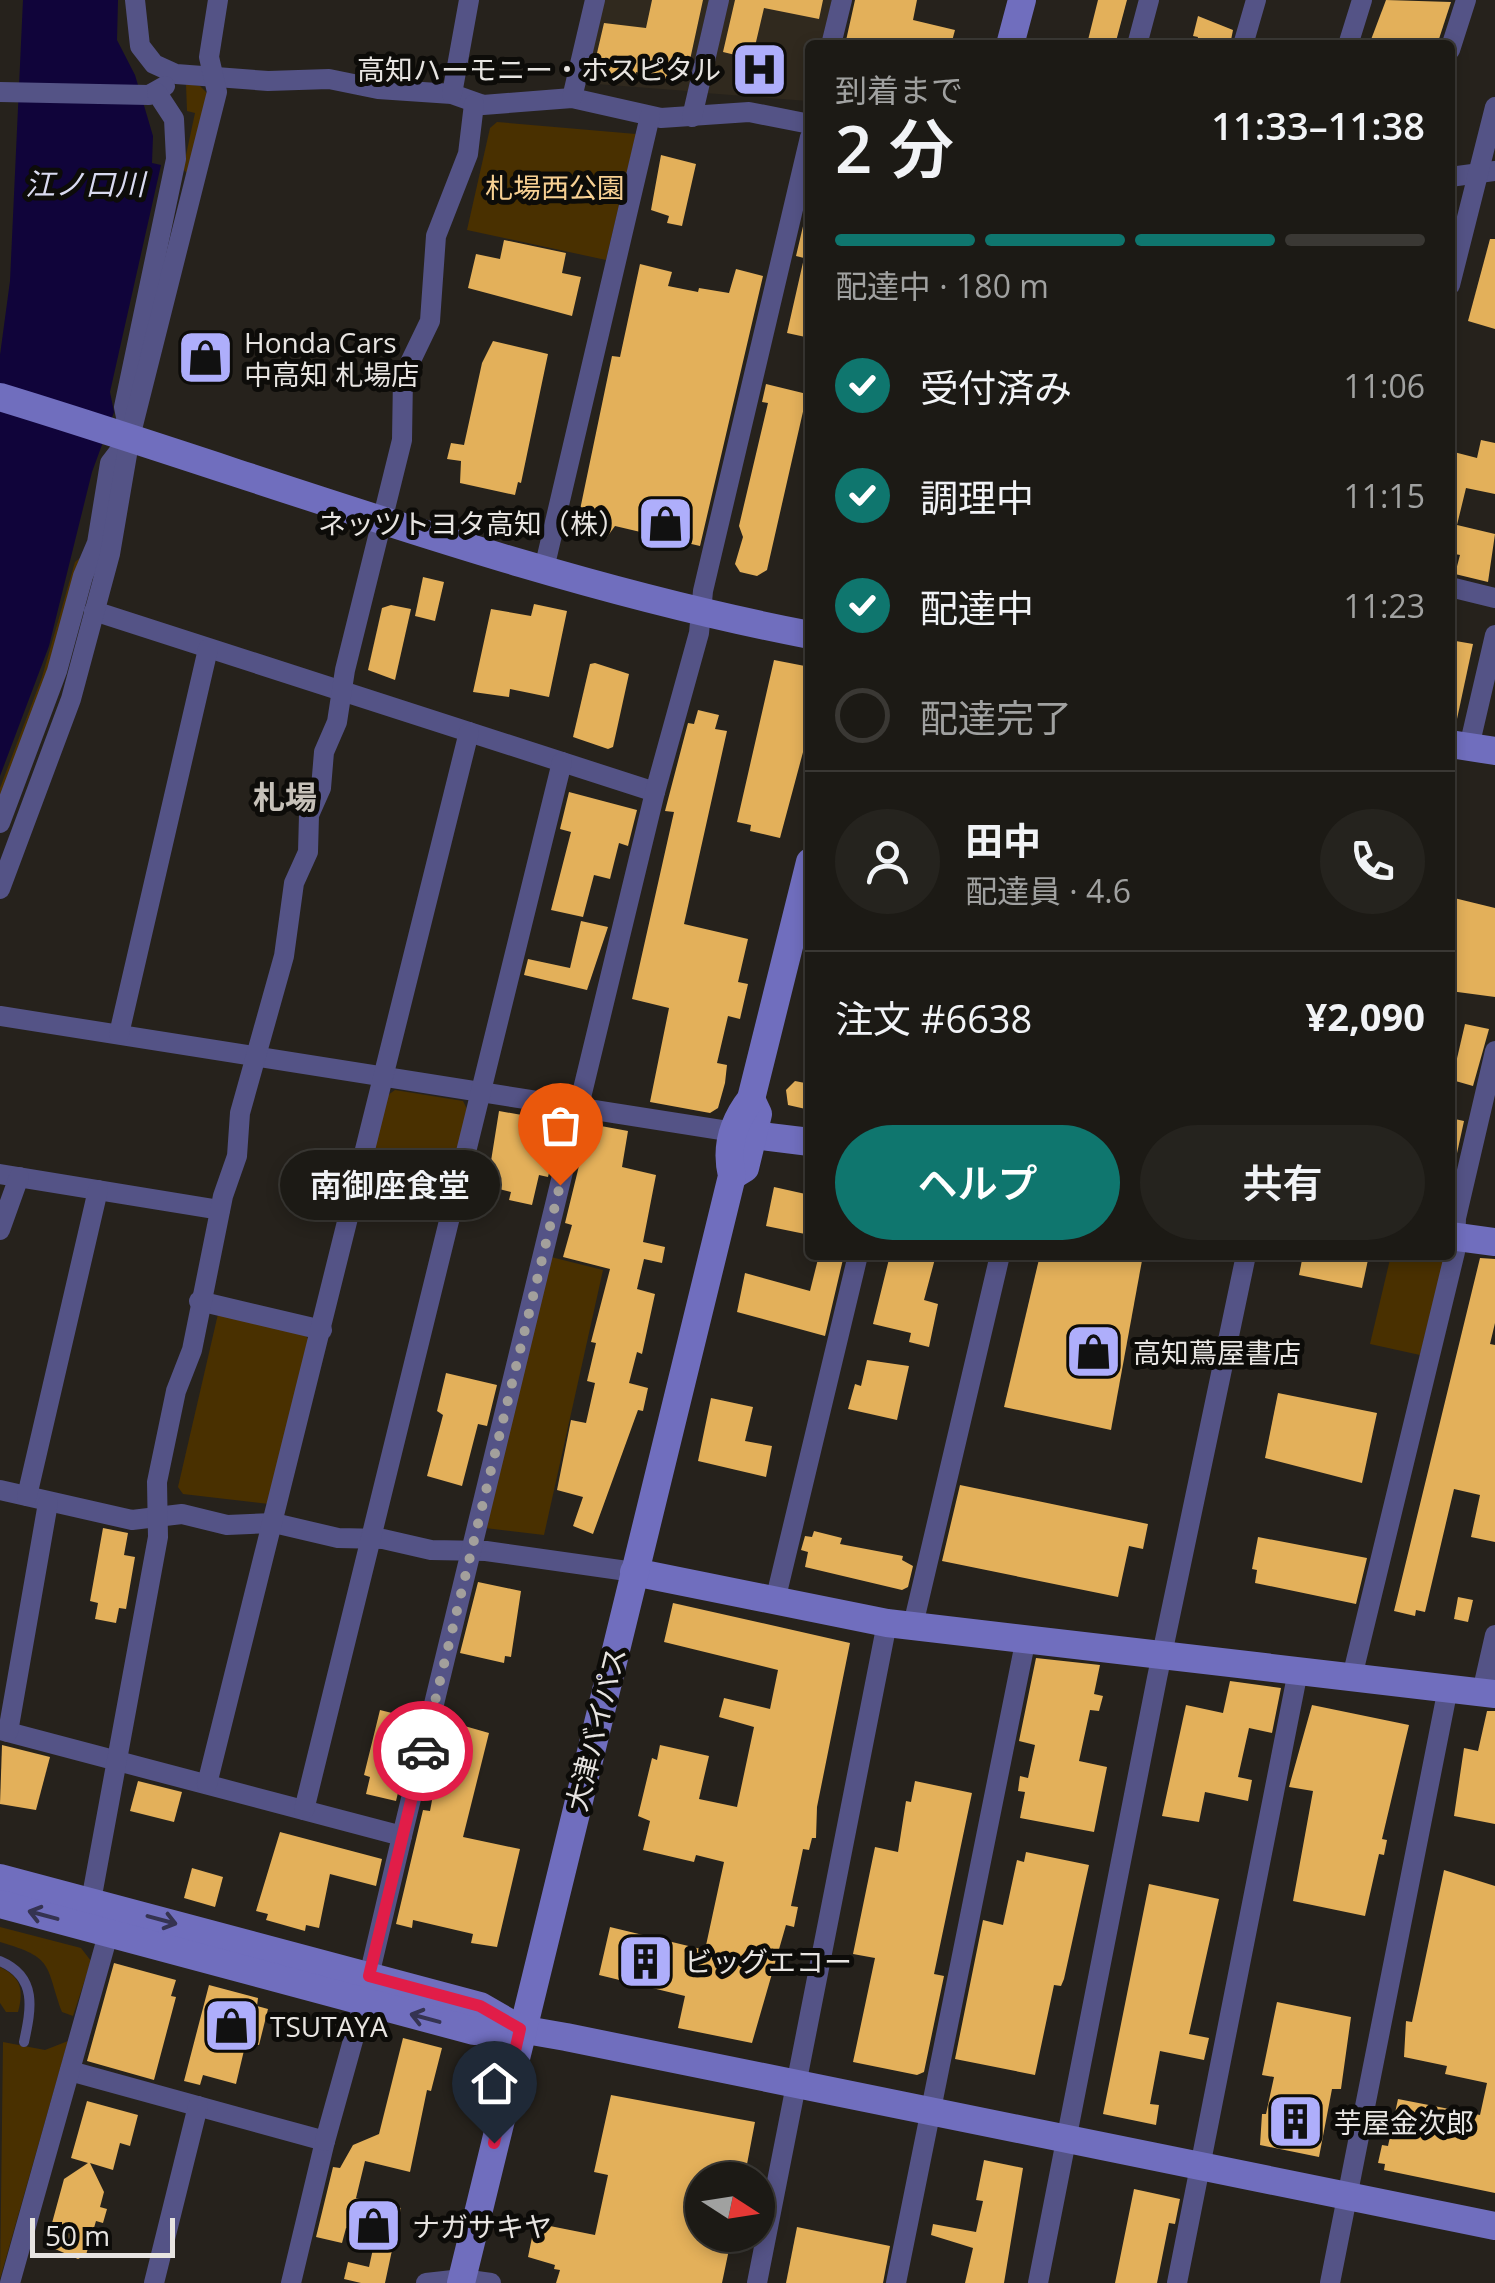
<!DOCTYPE html>
<html lang="ja">
<meta charset="utf-8">
<style>
body{margin:0;font-family:"Open Sans","Noto Sans JP",sans-serif;background:#25231e;color:#f1f3f6;height:100vh;display:flex;flex-direction:column;font-size:38px;white-space:nowrap}
*{box-sizing:border-box;margin:0}
p{font-size:32px;color:#a0a1a0}
.icon{flex:none;width:55px;height:55px;fill:none;stroke:currentColor;stroke-width:2;stroke-linecap:round;stroke-linejoin:round}
.map{position:relative;flex:1;overflow:hidden}
.sheet{position:absolute;left:805px;top:40px;width:650px;height:1220px;display:flex;flex-direction:column;background:#1c1a15;border-radius:10px;box-shadow:0 5px 15px #0003,0 0 0 2px #3a3834}
.sheet>*{flex:none}
.needle{width:65px;rotate:102deg}
.fabs{position:absolute;left:685px;top:2162px;display:grid;gap:20px}
.fabs a{display:grid;place-items:center;width:90px;height:90px;border-radius:50%;background:#1c1a15;box-shadow:0 5px 15px #0003,0 0 0 2px #3a3834;font-size:50px}
.scale{position:absolute;left:30px;bottom:25px;width:145px;box-sizing:border-box;padding-left:10px;border:5px solid #e7e4e1;border-top:0;font-size:28px;line-height:35px;white-space:nowrap;color:#e7e4e1;-webkit-text-stroke:8px #0d0c09;paint-order:stroke}
.pin{position:absolute;display:grid;place-items:center;width:85px;height:85px;color:#fff;margin:-102px -42px;border-radius:50% 50% 50% 0;rotate:-45deg;box-shadow:0 0 10px #0007}
.pin .icon{rotate:45deg}
.courier{position:absolute;display:grid;place-items:center;width:100px;height:100px;margin:-50px;border:8px solid #e11d48;border-radius:50%;background:#fff;color:#222;box-shadow:0 2px 12px #0007}
.bubble{position:absolute;height:70px;border-radius:35px;background:#1c1a15;box-shadow:0 5px 15px #0003,0 0 0 2px #3a3834;font-size:32px;font-weight:600;line-height:70px;text-align:center}
.head em{font-style:normal;font-weight:600}
.head div{display:flex;flex-direction:column-reverse}
.head{display:flex;align-items:center;justify-content:space-between;height:170px;padding:0 30px}
h1{font-size:65px;font-weight:600;line-height:75px}
.bar{display:grid;grid-template-columns:repeat(4,1fr);gap:15px 10px;align-content:center;height:120px;padding:0 30px}
.bar i{height:12px;border-radius:8px;background:#3a3834}
.bar .current{background:#0f766e}
.bar p{grid-column:span 4}
.line{display:flex;align-items:center;gap:25px;padding:0 30px;border-top:2px solid #3a3834}
.line div{flex:1}
.round{display:grid;place-items:center;flex:none;width:105px;height:105px;border-radius:52px;background:#25231e}
ol{padding:0 30px;list-style:none}
li{display:flex;align-items:center;gap:30px;height:110px}
li p{margin-inline-start:auto}
li .icon{padding:10px;border-radius:50%;background:#0f766e;color:#fff;stroke-width:4}
li:last-child{color:#a0a1a0}
li i{width:55px;height:55px;border:5px solid #3a3834;border-radius:50%}
.cta{display:flex;gap:20px;margin-top:auto;padding:20px 30px}
.cta a{flex:1;height:115px;border-radius:60px;background:#0f766e;color:#fff;font-size:40px;font-weight:600;line-height:115px;text-align:center}
.cta a+a{background:#25231e;color:#f1f3f6}
.map>svg:first-child{display:block}
.built{fill:#30291e}
.green{fill:#493000}
.water{fill:#10043a}
.building{fill:#e3b05a}
.lines{fill:none;stroke-linecap:round;stroke-linejoin:round}
.lane{stroke:#545386;stroke-width:10}
.street{stroke:#545386;stroke-width:20}
.secondary{stroke:#706ebe;stroke-width:28}
.oneway{stroke:#353351}
.done{stroke:#a3a09c;stroke-width:10;stroke-dasharray:0 18}
.route{stroke:#e11d48;stroke-width:12}
.labels{text-anchor:middle;dominant-baseline:central;stroke-width:10;stroke-linejoin:round;paint-order:stroke}
.poi-label{font-size:28px;fill:#e7e4e1;stroke:#0d0c09;text-anchor:start}
.park-label{font-size:28px;fill:#f7d093;stroke:#0d0c09}
.street-label{font-size:28px;fill:#e7e4e1;stroke:#0d0c09}
.water-label{font-size:30px;font-style:italic;fill:#d9daf0;stroke:#0d0c09}
.quarter-label{font-size:32px;font-weight:bold;fill:#c6c1b9;stroke:#0d0c09}
</style>
<div class="map">
<svg width="1495" height="2283" viewBox="0 0 1495 2283">
<rect width="100%" height="100%" fill="#26221c"/>
<g class="built">
<path d="M602,0h107l-21,91 -105,-8z"/>
<path d="M727,0h105l-11,45h-11l-2,56 -103,-8z"/>
</g>
<g class="green">
<path d="M186,84l14,2 7,7 -19,81 -5,-5 12,-56 -8,-2z"/>
<path d="M497,122l139,12 -30,126 -139,-30 23,-102z"/>
<path d="M81,557l-8,40 -73,211v-20l42,-111 33,-115z"/>
<path d="M395,1090l68,11 4,8 -24,100 -79,-18 24,-96z"/>
<path d="M1391,1255h54l-25,100 -50,-11z"/>
<path d="M551,1257l52,13 -59,265 -59,-7z"/>
<path d="M218,1314l87,20 4,7 -40,163 -86,-10 -5,-7z"/>
<path d="M0,1927l81,21 10,13 -18,55 -11,-4c-17,-47 -7,-54 -62,-70z"/>
<path d="M0,1967c21,10 24,23 18,45h-12l-6,-9z"/>
<path d="M68,2041l-68,238 3,-237 42,8z"/>
</g>
<path class="water" d="M23,0h95l-1,40 18,35 18,61 -1,27 9,2 -51,227 4,20 -22,60 -43,174 -49,130v-421l10,-74z"/>
<g class="building">
<path d="M652,0h51l-15,69 -14,-3 -3,14 -35,-8v5l-17,-4 -1,7 -19,-5 1,-7 -6,-2 10,-43 42,5z"/>
<path d="M735,0h88l-4,19 -55,-11 -12,51 -29,-7z"/>
<path d="M855,0h62l-4,20 42,10 -4,15h-106z"/>
<path d="M1098,0h29l-12,45 -27,-5z"/>
<path d="M1386,0l65,2 -14,43h-68z"/>
<path d="M1198,16l35,14 -3,15h-34l2,-8 -5,-1z"/>
<path d="M661,155l35,9 -14,62 -15,-3 2,-7 -18,-6z"/>
<path d="M808,205h2v133l-23,-5 17,-75 -8,-2z"/>
<path d="M1490,239h5v90l-27,-8z"/>
<path d="M504,240l62,13 -4,20 19,4 -9,39 -104,-28 8,-34 24,5z"/>
<path d="M640,264l32,8 -4,14 30,6 1,-4 30,5 7,-24 27,7 -63,270 -85,-20 -8,11 -31,-8 36,-173 8,1z"/>
<path d="M493,341l55,13 -27,129 -3,-1 -3,13 -55,-12 1,-22 -14,-2 4,-16 13,2 18,-82z"/>
<path d="M766,384l41,10 -40,176 -10,6 -17,-4 -5,-8 8,-27 -4,-11 29,-123 -6,-1z"/>
<path d="M1481,440l14,3v51l-29,-6 -9,37 38,9 -7,48 -33,-8 5,-19 -10,-2v-102l27,7z"/>
<path d="M423,577l21,5 -9,39 -20,-5z"/>
<path d="M534,604l33,7 -18,86 -39,-8 -1,8 -36,-5 18,-83 40,7z"/>
<path d="M391,605l20,4 -16,71 -27,-10 14,-62z"/>
<path d="M1450,640l23,4 -16,75h-7z"/>
<path d="M774,660l36,7 -4,74 -26,97 -30,-7 1,-6 -14,-3z"/>
<path d="M595,663l34,11 -16,73 -5,2 -35,-12 17,-73z"/>
<path d="M698,710l21,5 -4,14 12,2 -43,193 64,15 -10,43 10,2 -8,35 -12,-3 -11,47 10,2 -2,18 -7,25 -8,5 -60,-11 19,-94 -37,-9 42,-187 -9,-1 23,-88 6,1z"/>
<path d="M569,792l68,18 -9,36 -9,-3 -9,36 -16,-4 -11,42 -32,-7 20,-78 -11,-3z"/>
<path d="M1450,897l45,11v89l-45,-6z"/>
<path d="M581,921l27,6 -21,63 -63,-15 4,-16 42,9z"/>
<path d="M1465,1024l24,5 -16,57 -21,-6z"/>
<path d="M795,1081l15,3v26l-22,-5 -2,-15z"/>
<path d="M499,1111l62,11 -13,55 -9,-2 -7,30 -23,-5 2,-8 -24,-6z"/>
<path d="M1450,1118l14,3 -10,46h-4z"/>
<path d="M601,1126l27,5 -6,36 34,8 -13,67 22,5 -3,16 -18,-4 -7,30 18,5 -13,60 -5,-2 -8,31 19,5 -5,23 -5,-1 -45,124 -20,-8 10,-29 -26,-7 14,-70 15,3 9,-40 -8,-2 9,-38 -5,-1 19,-73 -47,-12 9,-32 -7,-2 22,-90 12,2z"/>
<path d="M774,1187l36,8v40l-44,-9z"/>
<path d="M819,1255h25l-19,81 -88,-24 8,-39 65,18z"/>
<path d="M890,1255h46l-12,45 14,4 -9,43 -20,-5 2,-9 -38,-9z"/>
<path d="M1040,1255h103l-32,175 -107,-23z"/>
<path d="M1303,1255h66l-7,33 -63,-13z"/>
<path d="M1480,1258l15,1v64l-5,21 5,1v197l-24,-5 9,-42 -26,-6 -29,123 -9,-2 -1,6 -21,-5z"/>
<path d="M867,1360l42,6 -12,54 -49,-11 7,-25 6,2z"/>
<path d="M446,1373l51,12 -10,41 -9,-2 -16,62 -35,-10 16,-61 -6,-4z"/>
<path d="M1278,1393l99,20 -15,70 -97,-25z"/>
<path d="M711,1398l42,9 -8,34 27,5 -6,31 -68,-16z"/>
<path d="M960,1485l188,39 -5,25 -14,-3 -11,51 -176,-36z"/>
<path d="M103,1528l25,5 -4,22 11,2 -9,52 -7,-1 -3,15 -21,-4 3,-16 -8,-2z"/>
<path d="M814,1531l28,7 -2,6 63,12 -1,4 11,6 -5,21 -6,3 -97,-23 3,-15 -7,-2 4,-14 7,1z"/>
<path d="M1258,1537l109,21 -11,46 -101,-21 2,-13 -5,-1z"/>
<path d="M478,1582l43,9 -10,66 -6,-1 -1,7 -44,-10z"/>
<path d="M1458,1597l15,3 -5,22 -14,-3z"/>
<path d="M673,1603l177,40 -33,164 -1,31h-4l-3,12 -6,-1 -12,57 7,1 -4,20 -8,-2 -34,118 -74,-15 7,-32 -86,-21 11,-48 95,23 19,-88 -28,-7 -2,7 -51,-12 7,-29 -12,-5 14,-58 5,2 3,-15 49,11 -10,43 38,8 17,-80 -35,-10 5,-19 46,11 8,-39 -114,-28z"/>
<path d="M1036,1658l64,7 -6,29 9,2 -4,15 -9,-1 -11,51 28,6 -13,65 -74,-14 5,-26 -7,-1 2,-15 8,2 7,-33 -16,-4z"/>
<path d="M1230,1681l51,7 -9,45 -23,-5 -11,49 14,3 -4,21 -43,-9 -6,30 -37,-6 24,-111 37,8z"/>
<path d="M1312,1705l97,20 -27,114 5,1 -3,15 -5,-1 -14,62 -72,-15 20,-110 -24,-4z"/>
<path d="M380,1710l36,9 -20,82 -30,-7 4,-17 -6,-2z"/>
<path d="M1487,1711h8v113l-41,-8 10,-68 14,3z"/>
<path d="M447,1721l42,12 -26,104 57,12 -23,98 -26,-4 2,-9 -60,-14 -1,8 -16,-4 27,-114 7,1z"/>
<path d="M2,1745l48,12 -14,53 -36,-6z"/>
<path d="M138,1781l44,11 -8,30 -44,-11z"/>
<path d="M915,1781l57,12 -38,181 10,2 -20,96 -7,3 -64,-13 22,-104 -22,-4 22,-107 23,5 8,-51 5,1z"/>
<path d="M280,1832l102,27 -6,27 -46,-12 -11,54 -13,-3 -1,6 -39,-11 2,-6 -12,-3z"/>
<path d="M1026,1852l63,13 -25,114 -3,7 -7,-1 -19,90 -80,-16 28,-139 20,5 14,-65 7,2z"/>
<path d="M192,1868l31,9 -8,30 -31,-9z"/>
<path d="M1444,1870l51,16v307l-111,-23 1,-6 -7,-1 4,-18 6,1 10,-47 82,16 7,-32 -42,-9 2,-8 -43,-9 2,-36 6,1z"/>
<path d="M1149,1884l70,15 -30,135 20,4 -5,22 -44,-9 -10,53 9,1 -3,20 -53,-11z"/>
<path d="M114,1963l62,17 -5,16 5,1 -22,83 -67,-19z"/>
<path d="M209,1985l49,13 -1,8 11,3 -9,36 -13,-3 -10,42 -33,-9 -3,10 -16,-4z"/>
<path d="M1277,2002l74,15 -10,72h-9l-13,68 -59,-12 2,-31h4l8,-37 -12,-2z"/>
<path d="M403,2038l39,10 -11,43 -4,-1 -17,82 -45,-11 -9,37 45,10 -16,75h-24l-17,-4 4,-17 21,5 7,-32 -30,-7 -4,15 -26,-6 17,-70 7,1 13,-23 26,-11z"/>
<path d="M611,2095l144,27 -11,58h-42v55h30l-10,48h-166l4,-13 -6,-1 1,-4 -27,-8 7,-34 60,12 13,-60 -14,-3z"/>
<path d="M87,2101l51,14 -8,31 -10,-3 -7,27 -23,-7 14,29 -4,15 7,2 -4,14 -7,-2 -10,34 -8,4 -32,-14 18,-66 24,-16 -17,-5z"/>
<path d="M984,2160l39,8 -19,115h-39l8,-35 -42,-13 2,-11 43,8 7,-31 -7,-1z"/>
<path d="M1134,2189l46,10 -5,25 -6,-1 -12,60h-42z"/>
<path d="M797,2227l93,19 -7,37h-97z"/>
</g>
<g class="lines">
<path class="lane" d="M0,1961c38,16 31,48 24,81"/>
<g class="street">
<path d="M135,0l5,46 14,18 22,10 92,7 61,-2 49,10 74,5 31,11 89,-7 89,20 88,-6 61,12"/>
<path d="M831,45l11,-45"/>
<path d="M1137,45l12,-45"/>
<path d="M1243,45l13,-45"/>
<path d="M1348,45l14,-45"/>
<path d="M1450,50l16,-50"/>
<path d="M0,92l149,3 16,-9"/>
<path d="M452,94l17,-94"/>
<path d="M572,98l23,-98"/>
<path d="M692,117l27,-117"/>
<path d="M1450,177l45,-6"/>
<path d="M1450,285l45,-178"/>
<path d="M544,569l106,-453"/>
<path d="M1450,587l45,11"/>
<path d="M94,611l561,181"/>
<path d="M1469,747l26,-112"/>
<path d="M0,823l57,-152 26,-95 14,-33 13,-80 20,-26 -6,-30 52,-248 -2,-40 -17,-26"/>
<path d="M0,889l71,-190 39,-145 20,-117 87,-345 -8,-35 9,-57"/>
<path d="M0,1016l734,116"/>
<path d="M119,1034l89,-385"/>
<path d="M0,1174l220,36"/>
<path d="M0,1230l19,-53"/>
<path d="M199,1301l123,29"/>
<path d="M0,1490l132,30 50,-6 45,11 47,-2 64,15 45,1 48,11 55,1 148,21"/>
<path d="M27,1496l71,-306"/>
<path d="M775,1601l83,-346"/>
<path d="M913,1625l87,-370"/>
<path d="M1352,1677l103,-425 1,-34 39,-167"/>
<path d="M1482,1692l13,-57"/>
<path d="M0,1730l402,106 253,-1044 44,-159 4,-42 107,-454"/>
<path d="M8,1732l40,-229"/>
<path d="M207,1784l262,-1052"/>
<path d="M304,1810l258,-1048"/>
<path d="M91,1901l67,-364 -1,-55 19,-91 16,-41 31,-154 14,-40 3,-43 44,-157 10,-73 14,-31 1,-37 12,-27 3,-36 13,-30 8,-52 57,-230 1,-63 27,-56 6,-85 32,-82 6,-50"/>
<path d="M369,1976l33,-140"/>
<path d="M70,2071l255,70 -34,142"/>
<path d="M325,2141l39,-140"/>
<path d="M10,2283l101,-359"/>
<path d="M154,2283l44,-177"/>
<path d="M426,2283l36,-4 29,4"/>
<path d="M757,2283l130,-660"/>
<path d="M896,2283l130,-645"/>
<path d="M1038,2283l119,-605 89,-423"/>
<path d="M1177,2283l121,-612"/>
<path d="M1330,2283l118,-595"/>
</g>
<g class="secondary">
<path d="M1010,45l12,-45"/>
<path d="M0,397c269,82 534,185 810,238"/>
<path d="M1450,744l45,7"/>
<path d="M753,1135l57,7"/>
<path d="M732,1176l13,-8 13,-54 -7,-15"/>
<path d="M1450,1236l45,6"/>
<path d="M634,1572l253,51 608,71"/>
<path d="M0,1878l480,128 40,23"/>
<path d="M0,1904l474,127 46,-2 46,8 929,189"/>
<path d="M461,2283l271,-1107c-7,-29 1,-54 19,-77l59,-237"/>
</g>
</g>
<defs><path id="oneway-shaft" d="M-6 0H5M1.5-3L5.5 0L1.5 3" fill="none" stroke-width="1.6" stroke-linecap="round" stroke-linejoin="round" transform="scale(2.5)"/></defs>
<g class="oneway">
<use href="#oneway-shaft" transform="translate(43 1915) rotate(-165)"/>
<use href="#oneway-shaft" transform="translate(162 1920) rotate(15)"/>
<use href="#oneway-shaft" transform="translate(425 2018) rotate(-165)"/>
</g>
<g class="lines">
<path class="done" d="M423,1751l137,-566"/>
<path class="route" d="M423,1751l-54,225 111,30 40,23 -26,114"/>
</g>
<defs>
<symbol id="hospital-square" viewBox="-11 -11 22 22"><rect x="-9" y="-9" width="18" height="18" rx="4" fill="#aeaefb" stroke="#0d0c09"/><path d="M-5-5h3v3.5h4V-5h3V5h-3V1.5h-4V5h-3Z" fill="#111"/></symbol>
<symbol id="shop-square" viewBox="-11 -11 22 22"><rect x="-9" y="-9" width="18" height="18" rx="4" fill="#aeaefb" stroke="#0d0c09"/><path d="M-5-2.5h2.3a2.7 3.5 0 0 1 5.4 0H5L5.5 6h-11ZM-1.5-2.5h3a1.5 2.3 0 0 0-3 0Z" fill="#111"/></symbol>
<symbol id="building-square" viewBox="-11 -11 22 22"><rect x="-9" y="-9" width="18" height="18" rx="4" fill="#aeaefb" stroke="#0d0c09"/><path d="M-4-6H4V6H1V3H-1V6H-4ZM-2.5-4.3h1.7v1.8h-1.7ZM.8-4.3h1.7v1.8H.8ZM-2.5-1h1.7V.8h-1.7ZM.8-1h1.7V.8H.8Z" fill="#111"/></symbol>
</defs>
<g fill-rule="evenodd">
<use href="#hospital-square" x="728" y="38" width="63" height="63"/>
<use href="#shop-square" x="174" y="326" width="63" height="63"/>
<use href="#shop-square" x="634" y="492" width="63" height="63"/>
<use href="#shop-square" x="1062" y="1320" width="63" height="63"/>
<use href="#building-square" x="614" y="1930" width="63" height="63"/>
<use href="#shop-square" x="200" y="1994" width="63" height="63"/>
<use href="#building-square" x="1264" y="2090" width="63" height="63"/>
<use href="#shop-square" x="342" y="2194" width="63" height="63"/>
</g>
<g class="labels">
<g class="poi-label">
<text x="721" y="69" text-anchor="end">高知ハーモニー・ホスピタル</text>
<text x="244" y="342">Honda Cars<tspan x="244" dy="32">中高知 札場店</tspan></text>
<text x="626" y="523" text-anchor="end">ネッツトヨタ高知（株）</text>
<text x="1133" y="1352">高知蔦屋書店</text>
<text x="684" y="1961">ビッグエコー</text>
<text x="270" y="2026">TSUTAYA</text>
<text x="1334" y="2122">芋屋金次郎</text>
<text x="412" y="2226">ナガサキヤ</text>
</g>
<g class="park-label">
<text x="555" y="187">札場西公園</text>
</g>
<g class="street-label">
<text transform="translate(595 1729) rotate(-76)">大津バイパス</text>
</g>
<g class="water-label">
<text x="85" y="183">江ノ口川</text>
</g>
<g class="quarter-label">
<text x="285" y="796">札場</text>
</g>
</g>
</svg>
<div class="fabs">
<a><svg class="needle" viewBox="-14 -14 28 28"><path d="M0-13l5 13h-10z" fill="#e53935"/><path d="M0 13l5-13h-10z" fill="#a0a1a0"/></svg></a>
</div>
<div class="scale">50 m</div>
<div class="pin" style="left:560px;top:1185px;background:#ea580c"><svg class="icon" aria-label="bag" viewBox="0 0 24 24"><path d="M5 8h14l-1 12H6zM9 8a3 3 0 0 1 6 0"/></svg></div>
<div class="pin" style="left:494px;top:2143px;background:#1f2937"><svg class="icon" aria-label="home" viewBox="0 0 24 24"><path d="M3 11l9-7 9 7M6 9v11h12V9"/></svg></div>
<div class="courier" style="left:423px;top:1751px"><svg class="icon" aria-label="car" viewBox="0 0 24 24"><path d="M5 17H2v-5l4-1 3-4h7l3 4 3 1v5h-3M9 17h6M6 11h13"/><circle cx="7" cy="17" r="2"/><circle cx="17" cy="17" r="2"/></svg></div>
<div class="bubble" style="left:280px;top:1150px;width:220px">南御座食堂</div>
<section class="sheet">
<div class="head"><div><h1>2 分</h1><p>到着まで</p></div><em>11:33–11:38</em></div>
<div class="bar"><i class="current"></i><i class="current"></i><i class="current"></i><i></i><p>配達中 · 180 m</p></div>
<ol>
<li><svg class="icon" aria-label="check" viewBox="0 0 24 24"><path d="M5 12l5 5 9-10"/></svg>受付済み<p>11:06</p></li>
<li><svg class="icon" aria-label="check" viewBox="0 0 24 24"><path d="M5 12l5 5 9-10"/></svg>調理中<p>11:15</p></li>
<li><svg class="icon" aria-label="check" viewBox="0 0 24 24"><path d="M5 12l5 5 9-10"/></svg>配達中<p>11:23</p></li>
<li><i></i>配達完了</li>
</ol>
<div class="line" style="height:180px"><a class="round"><svg class="icon" aria-label="person" viewBox="0 0 24 24"><circle cx="12" cy="8" r="4"/><path d="M4 21q1-7 8-7t8 7"/></svg></a><div><b>田中</b><p>配達員 · 4.6</p></div><a class="round"><svg class="icon" aria-label="phone" viewBox="0 0 24 24"><path d="M5 4h4l2 5-3 2q2 4 5 5l2-3 5 2v4C11 20 4 13 5 4z"/></svg></a></div>
<div class="line" style="height:130px"><div>注文 #6638</div><b>¥2,090</b></div>
<div class="cta"><a>ヘルプ</a><a>共有</a></div>
</section>
</div>
